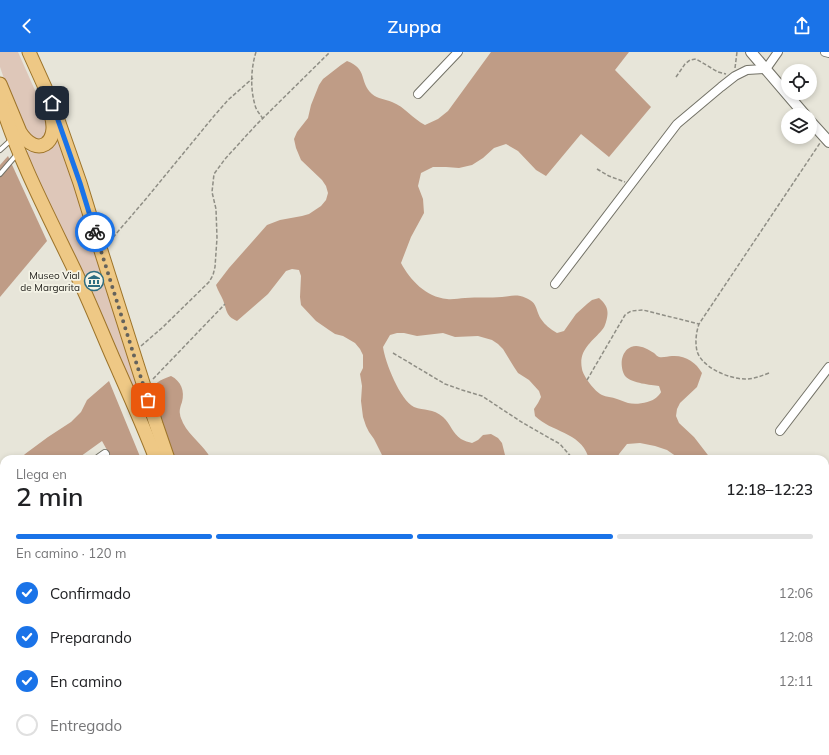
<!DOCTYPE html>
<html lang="es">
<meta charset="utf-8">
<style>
body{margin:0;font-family:Mulish,sans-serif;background:#f2f2f2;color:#202124;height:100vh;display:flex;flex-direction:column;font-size:15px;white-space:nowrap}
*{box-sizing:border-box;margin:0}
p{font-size:13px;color:#757577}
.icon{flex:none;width:22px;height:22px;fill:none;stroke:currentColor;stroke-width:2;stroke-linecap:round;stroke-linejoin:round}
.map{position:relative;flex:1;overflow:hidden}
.details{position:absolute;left:0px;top:403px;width:829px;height:300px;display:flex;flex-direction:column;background:#fff;border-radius:12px 12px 0 0;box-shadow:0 2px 6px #0003}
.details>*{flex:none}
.buttons{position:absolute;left:781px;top:12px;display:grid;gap:8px}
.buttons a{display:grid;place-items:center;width:36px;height:36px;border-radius:50%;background:#fff;box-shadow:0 2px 6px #0003;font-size:20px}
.pin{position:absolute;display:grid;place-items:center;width:34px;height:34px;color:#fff;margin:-17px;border-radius:8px;box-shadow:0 2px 6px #0006}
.courier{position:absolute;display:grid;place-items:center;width:40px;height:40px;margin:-20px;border:3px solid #1a73e8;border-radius:50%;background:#fff;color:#222;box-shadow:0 1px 5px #0007}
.summary em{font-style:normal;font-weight:600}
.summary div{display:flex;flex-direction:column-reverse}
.summary{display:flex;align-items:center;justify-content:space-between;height:68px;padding:0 16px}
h1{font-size:26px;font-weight:600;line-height:30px}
.bar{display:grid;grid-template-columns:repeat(4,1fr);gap:6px 4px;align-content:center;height:48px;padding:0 16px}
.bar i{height:5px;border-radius:3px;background:#e0e0e0}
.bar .on{background:#1a73e8}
.bar p{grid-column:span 4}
ol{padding:0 16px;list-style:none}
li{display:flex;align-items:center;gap:12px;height:44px}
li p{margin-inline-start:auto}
li .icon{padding:4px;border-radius:50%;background:#1a73e8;color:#fff;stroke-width:4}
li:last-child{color:#757577}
li i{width:22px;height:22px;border:2px solid #e0e0e0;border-radius:50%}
header{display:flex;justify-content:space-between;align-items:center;height:52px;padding:0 16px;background:#1a73e8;color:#fff;font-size:18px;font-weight:600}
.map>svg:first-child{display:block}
.green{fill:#dec7b9}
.forest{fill:#bf9c86}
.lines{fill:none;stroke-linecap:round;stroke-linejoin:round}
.service-casing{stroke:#737267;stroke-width:6}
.minor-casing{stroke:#737267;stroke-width:10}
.tertiary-casing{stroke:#737267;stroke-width:12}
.primary-casing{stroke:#9d742a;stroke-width:15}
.path{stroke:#8f8e85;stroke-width:1.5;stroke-dasharray:4 2;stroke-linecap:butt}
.service{stroke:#fff;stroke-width:4}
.minor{stroke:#fff;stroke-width:8}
.tertiary{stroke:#fff;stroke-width:10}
.primary{stroke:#eec885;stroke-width:13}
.done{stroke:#64625c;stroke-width:4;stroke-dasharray:0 7.2}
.route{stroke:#1a73e8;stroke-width:5}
.labels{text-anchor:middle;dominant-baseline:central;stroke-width:3.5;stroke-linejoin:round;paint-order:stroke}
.poi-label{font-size:10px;fill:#1d1c18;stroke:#f4f3e6;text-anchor:end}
</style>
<header><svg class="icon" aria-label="back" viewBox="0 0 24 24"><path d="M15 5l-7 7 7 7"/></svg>Zuppa<svg class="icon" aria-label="share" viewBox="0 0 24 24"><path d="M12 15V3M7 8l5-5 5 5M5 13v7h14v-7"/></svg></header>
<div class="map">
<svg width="829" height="703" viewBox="0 0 829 703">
<rect width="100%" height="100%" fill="#e7e5d9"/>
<g class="green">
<path d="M0,0h18l31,70 1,10 -11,10 -18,-14 -21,-61z"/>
<path d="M58,88l2,1 94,290 -3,1 -125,-279 1,-2c14,3 23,0 31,-11z"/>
</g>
<g class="forest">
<path d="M491,0h138l-14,18 36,37 -42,50 -28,-23 -35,42 -10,-6 -18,-19 -12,-7 -12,4 -11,10 -11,7 -13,3 -13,-1h-13l-12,6 -3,13 5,13 1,14 -13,24 -10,26c9,17 25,34 46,36 6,1 12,-1 18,-1 12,-1 25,0 37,-1 9,-1 15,-3 24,1 12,5 9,11 15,21 4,6 9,10 16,14l7,-2 12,-17 11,-10 5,-4 7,-2c9,8 10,13 7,24 -1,3 -2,6 -4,8 -10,12 -24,20 -20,39 1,7 13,23 20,26 4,2 10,2 15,4 4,1 7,3 11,4 8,2 23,0 29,-6 1,-1 4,-4 4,-5l-2,-6c-8,-1 -27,-3 -33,-9 -4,-4 -5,-13 -4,-18 1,-5 4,-10 9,-12 8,-3 16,2 23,6 2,2 3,3 5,4 4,1 9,-1 13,-1 13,-1 24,6 30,17l-5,14 -17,16 -3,6 -1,7 3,7 15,14 17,22h-31l-13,-9 -12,-4 -15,-3 -13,1 -8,10 -2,5h-31l2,-3c-8,-24 -37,-24 -53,-40l-1,-7 4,-6 3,-6 -2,-6 -10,-11 -11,-7 -4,-6 -11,-18 -5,-5 -6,-4 -14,-4 -23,1 -12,-4 -26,3 -13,-3h-7l-7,2 -7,12c2,15 17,53 31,60 10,4 19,1 29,10 7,6 10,17 18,22 3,2 8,3 11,4l6,-3 5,-5 8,-1 7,4 4,5 4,16h-122l-10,-20 -5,-7 -3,-6 -3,-9 -2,-16 1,-15 -2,-12 3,-6v-13l-3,-6 -5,-6 -12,-7 -8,-2 -6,-4 -13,-9 -15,-16 -1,-8 1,-21 -2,-6 -7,-1 -6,2 -18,23 -31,27c-11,-5 -10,-10 -14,-21 -2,-5 -5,-9 -7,-15l13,-17 38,-43 13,-5 22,-4 7,-2 12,-8 5,-6 2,-7 -2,-7 -4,-6 -21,-20 -5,-12 -2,-9 3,-7 11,-14 3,-13 8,-20 4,-6 18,-14 6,-4c21,8 12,21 25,33 6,5 13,5 20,8 13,5 21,17 33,23l13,-6 10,-8z"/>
<path d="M8,104l39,85 -47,56v-132z"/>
<path d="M171,324c10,5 14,15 11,26 -1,3 -3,8 -2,12 0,3 2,6 3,9 7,14 21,22 28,36h-37l-25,-64c4,-12 11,-15 22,-19z"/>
<path d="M109,329l32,78h-29l-10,-18 -25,18h-57l5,-5 23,-17 23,-15 10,-10 6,-12z"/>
<path d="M4,425v37l-4,3v-33z"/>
<path d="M825,458h4v54l-4,-1z"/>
<path d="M4,656v43h80l-2,4h-82v-43z"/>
<path d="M310,699c7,0 13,0 18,4h-24z"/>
<path d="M416,699h217l4,4h-215z"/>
</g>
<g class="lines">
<defs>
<g id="service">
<path d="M0,98l11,-10"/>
<path d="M0,122l18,-21"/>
</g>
<g id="minor">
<path d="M825,0l4,1"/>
<path d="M418,42l40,-42"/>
<path d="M555,232l122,-160 44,-37 14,-11 12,-6 19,-1 12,-17"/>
<path d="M780,379l49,-64"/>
<path d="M98,407l7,-5"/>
<path d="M0,480l4,-3"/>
<path d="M0,584l4,-3"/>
</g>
<g id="tertiary">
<path d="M751,0l54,63"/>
<path d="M810,69l19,21"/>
</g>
<g id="primary">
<path d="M29,0l23,51 28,80 16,52 60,189 12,35"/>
<path d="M0,32l20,48c17,27 40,11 31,-17"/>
<path d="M0,47c18,59 47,114 74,170 14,29 26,59 39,89 15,34 30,67 43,101"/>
<path d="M268,699l1,4"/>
<path d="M280,699l2,4"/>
</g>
</defs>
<use href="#service" class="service-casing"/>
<use href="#minor" class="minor-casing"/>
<use href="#tertiary" class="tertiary-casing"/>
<use href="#primary" class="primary-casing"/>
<g class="path">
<path d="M256,0c-5,16 -6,36 -1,53 1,5 5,9 8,14"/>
<path d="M735,16l2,-16"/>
<path d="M676,25l9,-13 5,-4 6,-1 22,13 8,2"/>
<path d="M597,117l12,7 16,6"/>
<path d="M109,190l36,-42 69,-84 14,-16 25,-22"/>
<path d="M141,294l22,-19 46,-45 4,-7 2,-8 2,-29 -1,-29 -4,-17 2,-18 11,-15 31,-34 74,-73"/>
<path d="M393,301l52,31 17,6 20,6 41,27 37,21 13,15"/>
<path d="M769,321c-8,3 -15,6 -24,6 -15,0 -43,-11 -48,-28 -2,-9 -1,-18 2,-27l121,-181"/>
<path d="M153,327l72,-75"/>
<path d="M587,328l38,-65 6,-4 12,-1 56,14"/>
<path d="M825,536l4,1"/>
<path d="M369,703l4,-4"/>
</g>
<use href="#service" class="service"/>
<use href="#minor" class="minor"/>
<use href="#tertiary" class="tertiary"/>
<use href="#primary" class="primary"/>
</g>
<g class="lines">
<path class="done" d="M95,180l53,168"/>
<path class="route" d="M52,51l28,80 15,49"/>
</g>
<defs>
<symbol id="museum-ring" viewBox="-11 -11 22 22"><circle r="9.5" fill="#f4f3e6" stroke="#2d6c81" stroke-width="1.5"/><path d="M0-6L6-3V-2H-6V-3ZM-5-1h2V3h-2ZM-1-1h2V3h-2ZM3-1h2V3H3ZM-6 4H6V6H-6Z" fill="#2d6c81"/></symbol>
</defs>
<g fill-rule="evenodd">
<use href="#museum-ring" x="83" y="218" width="22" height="22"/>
</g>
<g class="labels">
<g class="poi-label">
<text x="80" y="223">Museo Vial<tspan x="80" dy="12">de Margarita</tspan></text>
</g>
</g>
</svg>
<div class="buttons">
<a><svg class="icon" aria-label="locate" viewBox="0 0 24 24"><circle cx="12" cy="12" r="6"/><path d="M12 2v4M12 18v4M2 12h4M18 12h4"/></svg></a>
<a><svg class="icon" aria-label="layers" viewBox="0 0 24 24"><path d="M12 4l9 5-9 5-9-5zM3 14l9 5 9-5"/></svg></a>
</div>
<div class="pin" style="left:148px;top:348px;background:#ea580c"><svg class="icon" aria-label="bag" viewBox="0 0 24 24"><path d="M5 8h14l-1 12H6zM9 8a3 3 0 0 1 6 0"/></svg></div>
<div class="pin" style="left:52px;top:51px;background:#1f2937"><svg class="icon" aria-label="home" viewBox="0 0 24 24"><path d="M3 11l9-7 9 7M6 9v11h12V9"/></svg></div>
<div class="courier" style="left:95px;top:180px"><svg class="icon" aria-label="bike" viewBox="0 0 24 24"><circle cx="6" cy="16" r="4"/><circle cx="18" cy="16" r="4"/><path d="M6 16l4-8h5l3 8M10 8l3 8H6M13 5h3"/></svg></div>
<section class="details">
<div class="summary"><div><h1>2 min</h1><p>Llega en</p></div><em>12:18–12:23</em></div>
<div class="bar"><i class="on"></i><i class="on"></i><i class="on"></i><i></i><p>En camino · 120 m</p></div>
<ol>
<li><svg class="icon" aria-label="check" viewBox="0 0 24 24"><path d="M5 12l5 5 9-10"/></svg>Confirmado<p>12:06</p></li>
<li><svg class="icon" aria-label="check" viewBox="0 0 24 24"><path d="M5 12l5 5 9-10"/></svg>Preparando<p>12:08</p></li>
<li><svg class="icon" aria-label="check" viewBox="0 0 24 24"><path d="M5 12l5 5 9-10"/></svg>En camino<p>12:11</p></li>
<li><i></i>Entregado</li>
</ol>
</section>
</div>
